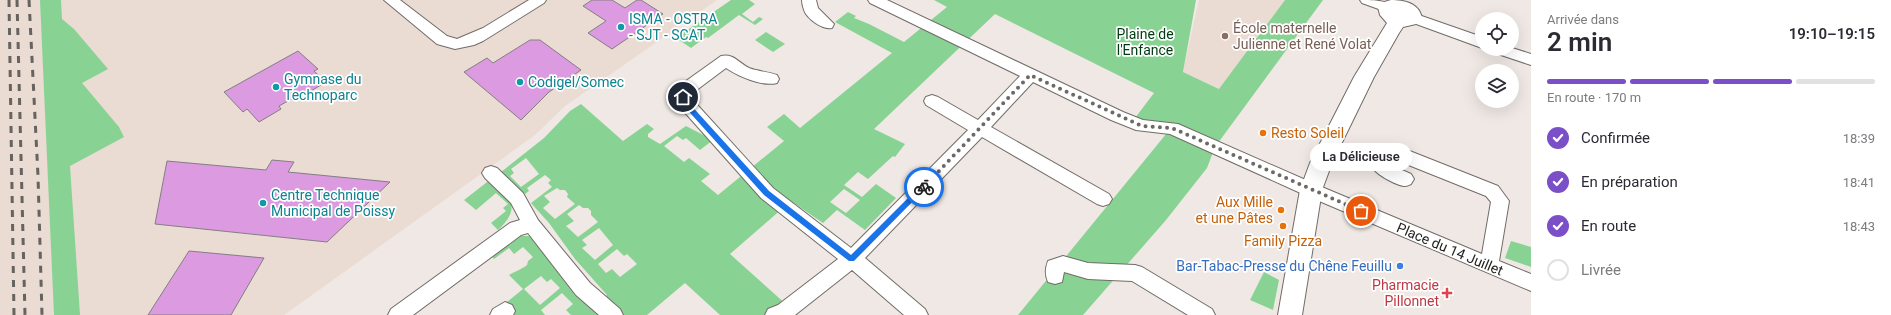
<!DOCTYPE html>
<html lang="fr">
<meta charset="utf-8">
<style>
body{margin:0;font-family:Roboto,sans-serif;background:#f7f7f7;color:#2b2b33;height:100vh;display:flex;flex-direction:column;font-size:15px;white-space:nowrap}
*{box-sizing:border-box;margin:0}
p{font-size:13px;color:#7c7c81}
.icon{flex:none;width:22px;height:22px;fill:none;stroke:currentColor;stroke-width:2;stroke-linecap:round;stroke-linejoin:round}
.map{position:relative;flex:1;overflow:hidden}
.panel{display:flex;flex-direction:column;background:#fff;width:360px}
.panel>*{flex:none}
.controls{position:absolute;left:1475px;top:12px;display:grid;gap:8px}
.controls a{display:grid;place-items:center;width:44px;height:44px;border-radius:50%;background:#fff;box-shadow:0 4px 16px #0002;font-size:20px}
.pin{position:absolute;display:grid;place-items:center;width:34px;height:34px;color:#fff;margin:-17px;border:2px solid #fff;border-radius:50%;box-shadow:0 1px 4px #0007}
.courier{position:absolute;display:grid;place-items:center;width:40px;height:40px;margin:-20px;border:3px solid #1a73e8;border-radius:50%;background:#fff;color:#222;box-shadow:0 1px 5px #0007}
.bubble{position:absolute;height:28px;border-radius:14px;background:#fff;box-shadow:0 4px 16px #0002;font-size:13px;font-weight:600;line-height:28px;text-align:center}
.overview em{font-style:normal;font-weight:600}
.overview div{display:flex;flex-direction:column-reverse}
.overview{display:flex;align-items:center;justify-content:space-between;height:68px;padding:0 16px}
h1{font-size:26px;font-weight:600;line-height:30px}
.bar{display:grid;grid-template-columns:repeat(4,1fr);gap:6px 4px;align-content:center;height:48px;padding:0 16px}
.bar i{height:5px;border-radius:3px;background:#e1e1e2}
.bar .active{background:#7b4fc7}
.bar p{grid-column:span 4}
ol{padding:0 16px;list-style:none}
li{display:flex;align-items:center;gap:12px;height:44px}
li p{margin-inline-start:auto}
li .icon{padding:4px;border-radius:50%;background:#7b4fc7;color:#fff;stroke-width:4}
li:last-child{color:#7c7c81}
li i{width:22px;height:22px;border:2px solid #e1e1e2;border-radius:50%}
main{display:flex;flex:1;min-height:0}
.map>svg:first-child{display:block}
.built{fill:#eadbd3}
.green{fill:#88d393;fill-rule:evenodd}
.building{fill:#dc9ae0;stroke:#837e84}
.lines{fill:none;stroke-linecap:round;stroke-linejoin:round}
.minor-casing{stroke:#726c68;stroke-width:2}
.tertiary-casing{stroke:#726c68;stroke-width:2}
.minor{fill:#fff;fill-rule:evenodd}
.tertiary{fill:#fff;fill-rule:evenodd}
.rail{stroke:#666360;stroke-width:3;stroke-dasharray:7 7;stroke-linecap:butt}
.route{fill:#1a73e8}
.done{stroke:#6c6966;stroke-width:4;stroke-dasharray:0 7.2}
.culture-dot{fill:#0f9aa8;stroke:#fff;stroke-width:1.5}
.education-dot{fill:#8d6e63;stroke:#fff;stroke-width:1.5}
.food-dot{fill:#e8710a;stroke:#fff;stroke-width:1.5}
.shop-dot{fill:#3f7fe0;stroke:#fff;stroke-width:1.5}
.health-dot{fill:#e0444e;stroke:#fff;stroke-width:1.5}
.labels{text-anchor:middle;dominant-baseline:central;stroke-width:3.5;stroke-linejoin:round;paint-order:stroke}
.culture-label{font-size:14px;fill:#0d838f;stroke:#fff;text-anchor:start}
.education-label{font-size:14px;fill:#785e54;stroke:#fff;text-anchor:start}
.park-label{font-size:14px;fill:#003a11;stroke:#fff}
.food-label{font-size:14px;fill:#c56008;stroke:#fff;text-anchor:start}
.street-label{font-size:14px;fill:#262422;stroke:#fff}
.shop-label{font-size:14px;fill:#366cbe;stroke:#fff;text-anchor:end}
.health-label{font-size:14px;fill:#be3a42;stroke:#fff;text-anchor:end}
</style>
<main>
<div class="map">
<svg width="1531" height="315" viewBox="0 0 1531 315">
<rect width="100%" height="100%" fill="#efe8e4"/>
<g class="built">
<path d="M0,0h717l-152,106 -30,29 -251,180h-284z"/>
<path d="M1199,0h86l-65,89 -37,-17z"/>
</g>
<g class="green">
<path d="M40,0h21l1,19 12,10 34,40 -26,14 37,44 5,10 -54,29 10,149h-26z"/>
<path d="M731,0h18l6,4 -13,10 11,8 6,-5 4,2 -8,6 -16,-10 -31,23 -2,-1 -15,11 -15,-10z"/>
<path d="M934,0h262l-13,72 36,17 66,-89h38l-108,147 -8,21 -41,52 -83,95h-65l153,-187 -39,-6 22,-29 -159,-79 -121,115 31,15 -10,13 -2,-1 -25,23 -10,-7 -14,13 18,12 14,-13 20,14 -31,32 -28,-20 -14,13 -32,-22 -61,53 68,61h-78l-35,-32 -38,32h-76l-5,-5 7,-6 -11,-11 -21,17 4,5h-41l-2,-9 21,-17 -14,-14c6,-4 12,-5 18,-10l1,-4 5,-4 -10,-10 -9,7 -5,-6 -15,11 -4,-4 29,-19h12l62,70 14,-11 -32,-36 -26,-36 -18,-20 21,-16 -4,-4 3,-3 -6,-5 -18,13 2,3 -4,3 -24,-22 43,-34 26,-27 11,-7 42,37 24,-17 7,5 -6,5v3l12,7 26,-18 27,14 -13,10 -14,-12 -3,2 -6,-4 -13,10 20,16 5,-4 21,16 -9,7 17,14 66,-54 -17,-14 17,-13 16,14 92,-75 -57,-31 13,-10 8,4 -2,2 15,6 35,18 43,-35zM526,158l13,16 -18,13 -11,-11 4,-3 -3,-4zM557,188l3,2h5l3,4 -1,3 8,7 -20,15 -12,-11 7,-6 -6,-6zM844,189l16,11 -14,13 -16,-11zM579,205l4,3h5l3,3v4l7,7 -20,15 -12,-11 8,-5 -7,-7zM599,228l14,17 -18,15 -13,-12 5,-3 -5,-5zM617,249l7,7 3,-2 10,10 -17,13 -8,-8 -6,4 -8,-9zM541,276l6,6 4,-3 9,9 -20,17 -16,-16z"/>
<path d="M766,32l19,12 -12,8 -18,-12z"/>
<path d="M491,179l23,22 -3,2c3,11 -6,20 -13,27l-7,-7 15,-12 -3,-3 5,-4 -12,-11 -20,17 -12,-10z"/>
<path d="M1511,241l20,6v20l-26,-9z"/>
<path d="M1264,272l15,8 -6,30 -23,-10z"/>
</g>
<g class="building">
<path d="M592,0h20l13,8 12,-8h4l22,14 -51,35 -24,-16 18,-12 -23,-15z"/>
<path d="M530,40h10l41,30 -32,22 -28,28 -57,-48 23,-14 6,5z"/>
<path d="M298,51l20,18 -4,2 12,11 -20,12 -2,-2 -25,14 2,3 -22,13 -12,-13 -4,3 -19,-20z"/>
<path d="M272,160l22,2 -6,10 102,10 -63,60 -172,-18 12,-63 99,9z"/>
<path d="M189,251l75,7 -33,57h-83z"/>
</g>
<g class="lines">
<defs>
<g id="minor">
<path d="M384,0h16l47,36 10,3 26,-11 46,-28h17l-2,3 -61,38 -9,4 -19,4 -18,-5z"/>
<path d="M802,0h14l2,8 16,16 -2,4c-9,2 -25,-9 -28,-18 -1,-3 -2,-7 -2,-10z"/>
<path d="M868,0h19l236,112 20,8 35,4 139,61 165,69 9,-52 -5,-6 -90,-36 -3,6 18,8 3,5 -3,5c-2,1 -4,2 -6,2 -7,0 -28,-11 -31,-17l12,-23 6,-2 106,42 11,15 -10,60 32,13v17l-226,-96 -135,-61 -34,-4 -25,-10 -78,-38 -42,45 118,67 3,5 -3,5 -6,2 -6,-2 -115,-67 -117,121 60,51 3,6h-24l-52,-45 -57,45h-30l3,-6 10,-4 60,-46 -77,-61 -81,-91 -5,-10 11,-16 35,-25c12,-3 18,7 28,12 8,3 19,4 28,7l2,4 -2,4c-15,4 -39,-7 -51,-15l-28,21 -7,9 82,90 78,60 117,-118 -42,-25 -2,-4 2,-4 6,-2 6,2 40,23 42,-44 -150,-73z"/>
<path d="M1360,0c10,0 28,0 34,7l-2,3 -5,2 -25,-9z"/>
<path d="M1413,13l69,24v11l-74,-27 -2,-3 2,-3z"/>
<path d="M1512,48l19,6v11l-36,-12 -3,-4h20z"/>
<path d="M491,166l6,2 26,25 15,27 52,63 30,26 3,6h-24l-23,-20 -48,-62 -7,2 -108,80h-25l3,-6 119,-86 10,-3 -9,-17 -26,-25 -3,-5 3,-5z"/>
<path d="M1063,256l25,7 47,2 7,2 70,42 3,6h-27l-56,-34 -44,-2 -24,-7 -2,10 -7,2 -7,-2c-3,-8 -3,-13 0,-21z"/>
<path d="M505,302l7,3 3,6 -2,4h-23l3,-6z"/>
</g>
<path id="tertiary" d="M1391,0c13,0 28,3 31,18l-6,6 -13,3 -4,6 -25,44 -42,86 -10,27 -20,125h-24l22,-125 10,-27 44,-86 33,-54 -7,-8 -2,-8 3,-4z"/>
</defs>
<use href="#minor" class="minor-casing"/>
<use href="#tertiary" class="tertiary-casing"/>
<use href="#minor" class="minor"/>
<use href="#tertiary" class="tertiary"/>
<g class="rail">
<path d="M9,0l5,315"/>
<path d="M17,0l8,315"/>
<path d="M29,0l9,176 4,139"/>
</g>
</g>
<path class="route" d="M680,95h5l3,7 81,89 82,64 70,-70h5l1,2 -73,74h-5l-85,-66 -81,-90z"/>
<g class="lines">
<path class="done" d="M924,187l106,-112 112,51 30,2 189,83"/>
</g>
<g class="culture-dot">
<circle cx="621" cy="27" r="4"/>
<circle cx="520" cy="82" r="4"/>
<circle cx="276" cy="87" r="4"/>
<circle cx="263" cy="203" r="4"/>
</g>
<circle class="education-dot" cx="1225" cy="36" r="4"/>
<g class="food-dot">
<circle cx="1263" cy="133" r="4"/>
<circle cx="1281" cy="210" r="4"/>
<circle cx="1283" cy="226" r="4"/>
</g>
<circle class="shop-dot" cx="1400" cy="266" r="4"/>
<path class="health-dot" d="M1445 287h4v4h4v4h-4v4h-4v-4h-4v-4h4z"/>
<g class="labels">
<g class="culture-label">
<text x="629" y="19">ISMA - OSTRA<tspan x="629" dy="16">- SJT - SCAT</tspan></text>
<text x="284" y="79">Gymnase du<tspan x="284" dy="16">Technoparc</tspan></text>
<text x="528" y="82">Codigel/Somec</text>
<text x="271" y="195">Centre Technique<tspan x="271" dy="16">Municipal de Poissy</tspan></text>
</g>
<g class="education-label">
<text x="1233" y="28">École maternelle<tspan x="1233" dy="16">Julienne et René Volat</tspan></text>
</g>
<g class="park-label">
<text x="1145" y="34">Plaine de<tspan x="1145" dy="16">l'Enfance</tspan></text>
</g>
<g class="food-label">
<text x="1271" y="133">Resto Soleil</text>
<text x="1273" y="202" text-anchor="end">Aux Mille<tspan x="1273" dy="16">et une Pâtes</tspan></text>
<text x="1283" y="241" text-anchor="middle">Family Pizza</text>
</g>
<g class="street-label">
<text transform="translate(1450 249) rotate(23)">Place du 14 Juillet</text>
</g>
<g class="shop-label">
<text x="1392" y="266">Bar-Tabac-Presse du Chêne Feuillu</text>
</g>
<g class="health-label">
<text x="1439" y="285">Pharmacie<tspan x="1439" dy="16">Pillonnet</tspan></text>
</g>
</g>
</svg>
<div class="controls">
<a><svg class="icon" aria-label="locate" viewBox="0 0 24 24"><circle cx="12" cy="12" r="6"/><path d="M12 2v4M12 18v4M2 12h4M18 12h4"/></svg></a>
<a><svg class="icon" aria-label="layers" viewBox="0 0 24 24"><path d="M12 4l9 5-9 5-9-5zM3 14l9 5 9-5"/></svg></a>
</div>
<div class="pin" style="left:1361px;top:211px;background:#ea580c"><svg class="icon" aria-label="bag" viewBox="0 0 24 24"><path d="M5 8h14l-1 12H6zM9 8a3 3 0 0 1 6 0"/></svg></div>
<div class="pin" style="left:683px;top:97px;background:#1f2937"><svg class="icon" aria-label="home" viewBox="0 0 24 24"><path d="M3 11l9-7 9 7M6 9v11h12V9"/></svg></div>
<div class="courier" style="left:924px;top:187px"><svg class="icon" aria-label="bike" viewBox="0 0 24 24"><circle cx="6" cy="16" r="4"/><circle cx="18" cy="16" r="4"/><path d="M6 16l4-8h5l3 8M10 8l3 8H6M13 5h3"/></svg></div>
<div class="bubble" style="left:1310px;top:143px;width:102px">La Délicieuse</div>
</div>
<section class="panel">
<div class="overview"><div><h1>2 min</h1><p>Arrivée dans</p></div><em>19:10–19:15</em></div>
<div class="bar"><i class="active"></i><i class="active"></i><i class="active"></i><i></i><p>En route · 170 m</p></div>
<ol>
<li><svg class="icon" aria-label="check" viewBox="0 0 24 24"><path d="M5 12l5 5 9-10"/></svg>Confirmée<p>18:39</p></li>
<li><svg class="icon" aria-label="check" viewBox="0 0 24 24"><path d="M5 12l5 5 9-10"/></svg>En préparation<p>18:41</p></li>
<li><svg class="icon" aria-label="check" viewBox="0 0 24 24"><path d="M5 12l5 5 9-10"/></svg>En route<p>18:43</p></li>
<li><i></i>Livrée</li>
</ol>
</section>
</main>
